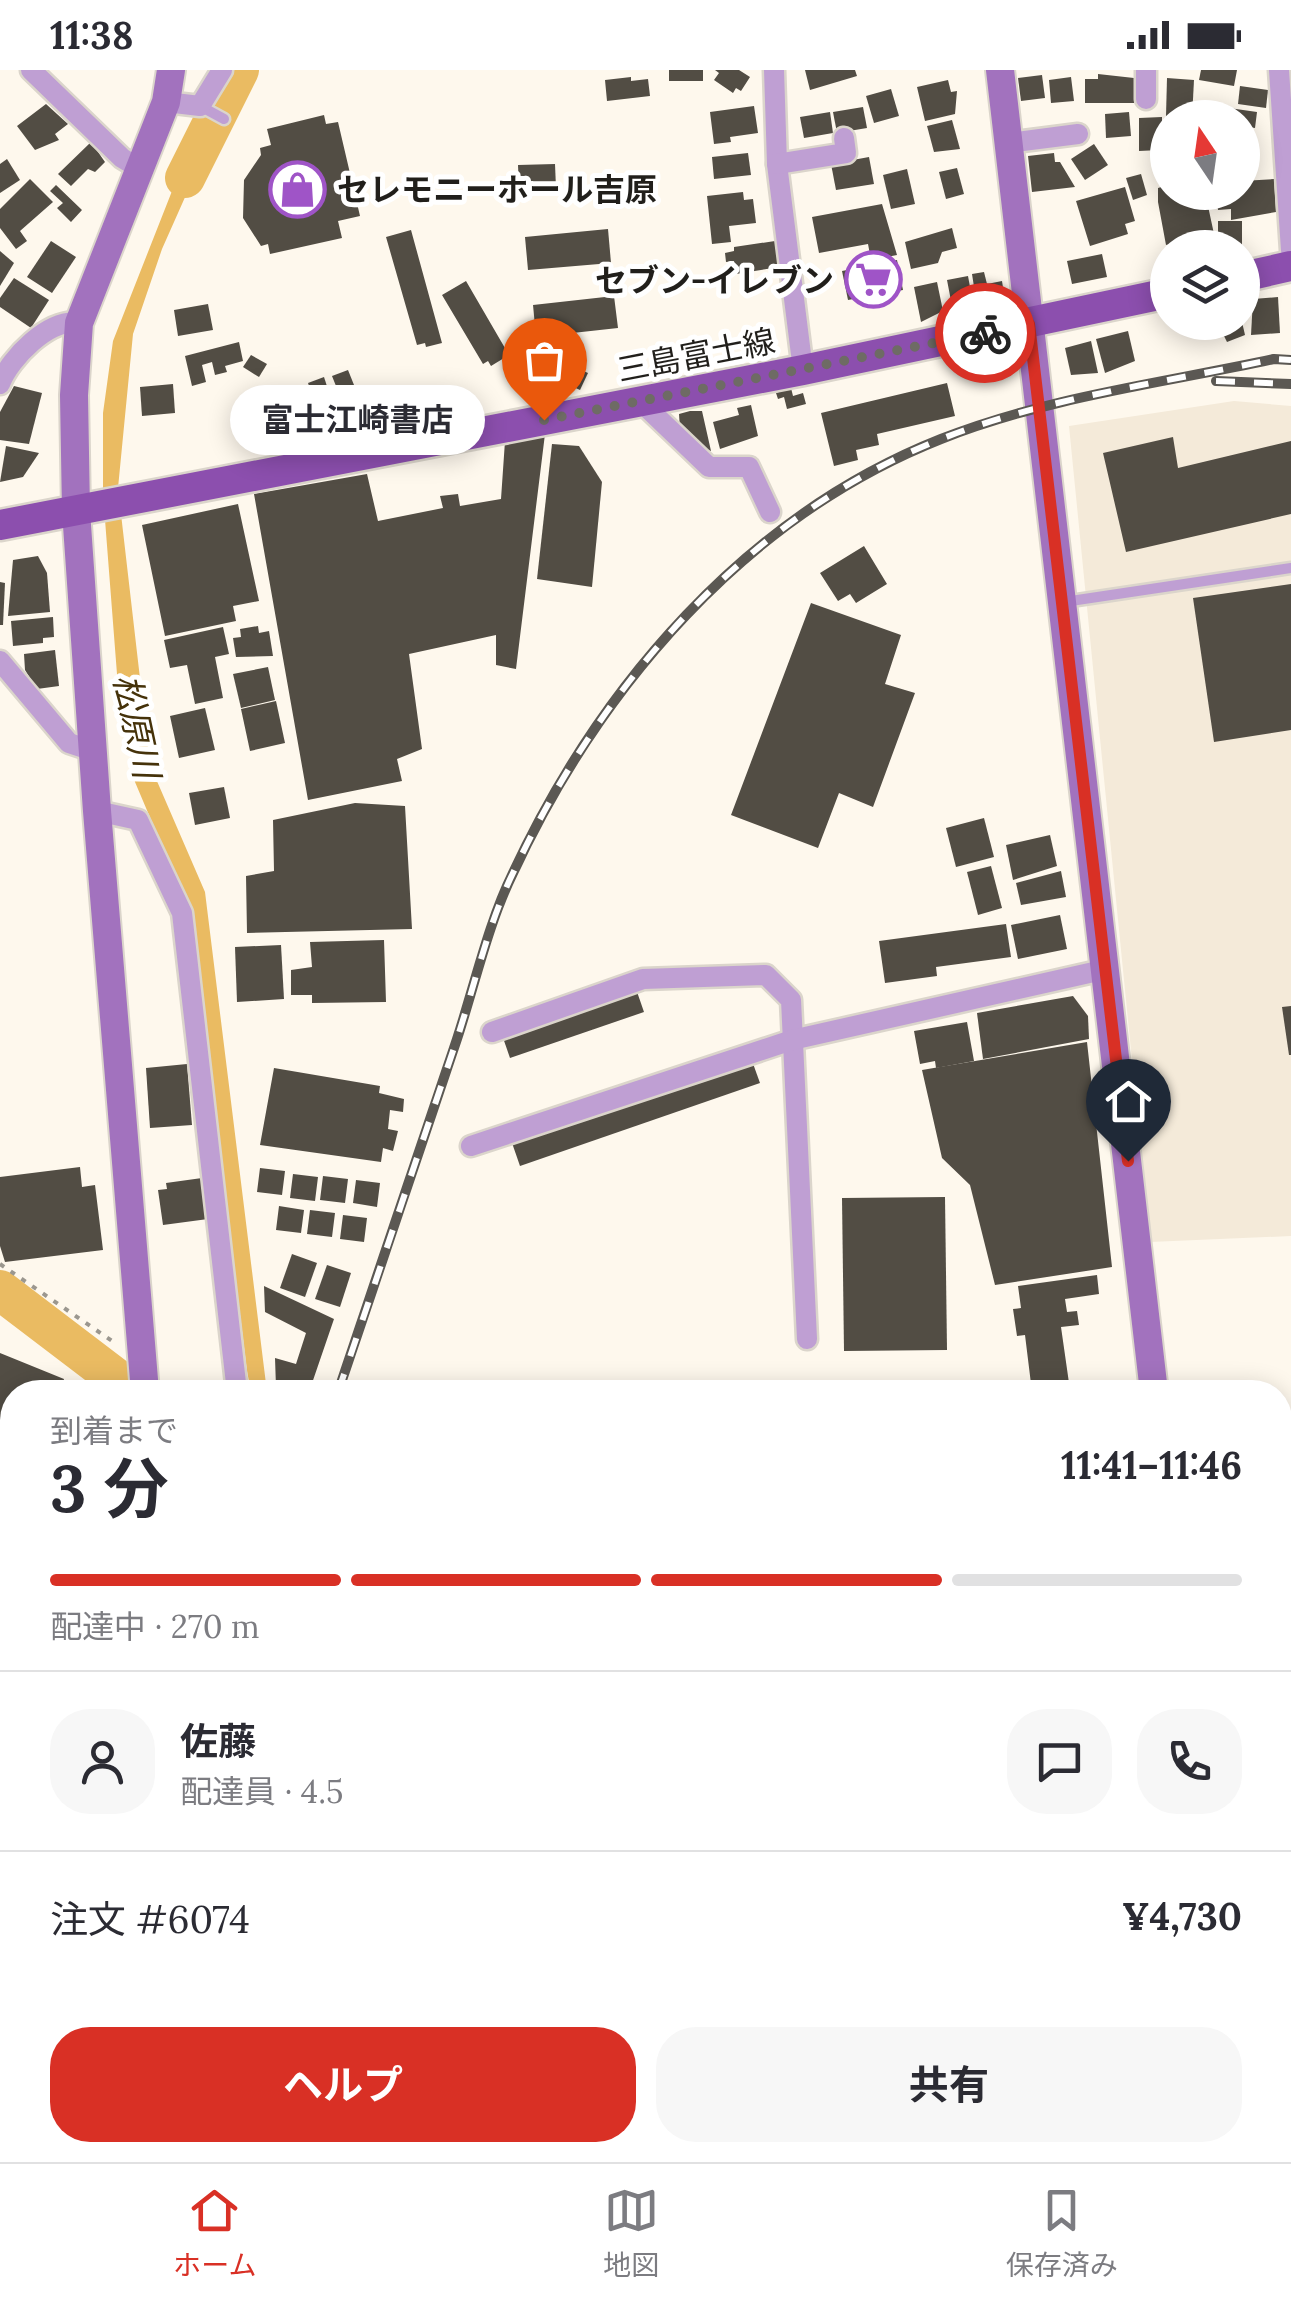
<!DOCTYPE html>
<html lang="ja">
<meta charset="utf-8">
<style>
body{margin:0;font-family:Lora,"Noto Sans JP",serif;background:#f7f7f7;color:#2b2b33;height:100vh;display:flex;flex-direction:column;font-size:38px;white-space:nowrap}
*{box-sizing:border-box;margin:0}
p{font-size:32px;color:#7c7c81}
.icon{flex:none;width:55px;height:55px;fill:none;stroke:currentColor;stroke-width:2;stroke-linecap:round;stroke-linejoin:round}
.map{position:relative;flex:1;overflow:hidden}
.sheet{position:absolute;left:0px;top:1310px;width:1292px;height:782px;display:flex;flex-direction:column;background:#fff;border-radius:40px 40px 0 0;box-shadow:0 5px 25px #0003}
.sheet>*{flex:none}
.needle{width:65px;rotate:347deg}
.buttons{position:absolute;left:1150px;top:30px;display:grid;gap:20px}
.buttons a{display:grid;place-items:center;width:110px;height:110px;border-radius:50%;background:#fff;box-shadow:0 5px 25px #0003;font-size:50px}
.pin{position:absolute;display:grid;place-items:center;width:85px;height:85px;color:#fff;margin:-102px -42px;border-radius:50% 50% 50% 0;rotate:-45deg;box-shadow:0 0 10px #0007}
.pin .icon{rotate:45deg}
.courier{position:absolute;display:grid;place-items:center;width:100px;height:100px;margin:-50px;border:8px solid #d93025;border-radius:50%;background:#fff;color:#222;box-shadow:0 2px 12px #0007}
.bubble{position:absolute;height:70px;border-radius:35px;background:#fff;box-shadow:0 5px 25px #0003;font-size:32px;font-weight:700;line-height:70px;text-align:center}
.summary em{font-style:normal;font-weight:700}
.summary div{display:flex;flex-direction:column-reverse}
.summary{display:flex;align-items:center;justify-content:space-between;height:170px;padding:0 50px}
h1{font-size:65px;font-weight:700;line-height:75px}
.bar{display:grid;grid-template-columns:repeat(4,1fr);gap:15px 10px;align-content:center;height:120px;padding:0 50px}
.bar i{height:12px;border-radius:8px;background:#e1e1e2}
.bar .active{background:#d93025}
.bar p{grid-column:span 4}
.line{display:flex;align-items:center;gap:25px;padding:0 50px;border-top:2px solid #e1e1e2}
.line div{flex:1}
.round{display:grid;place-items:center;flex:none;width:105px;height:105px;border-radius:40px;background:#f7f7f7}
.action{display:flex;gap:20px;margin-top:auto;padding:20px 50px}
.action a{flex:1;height:115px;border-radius:40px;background:#d93025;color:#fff;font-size:40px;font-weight:700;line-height:115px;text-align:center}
.action a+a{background:#f7f7f7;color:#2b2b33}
.status{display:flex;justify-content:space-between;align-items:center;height:70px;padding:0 50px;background:#fff;direction:ltr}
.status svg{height:28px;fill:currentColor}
.tabs{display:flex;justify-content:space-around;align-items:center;height:140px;border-top:2px solid #e1e1e2;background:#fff;font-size:28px;color:#7c7c81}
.tabs a{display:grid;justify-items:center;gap:5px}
.tabs .active{color:#d93025}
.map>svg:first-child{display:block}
.built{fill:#f4ead9}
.green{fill:#f1ce8f}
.water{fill:#eabb62}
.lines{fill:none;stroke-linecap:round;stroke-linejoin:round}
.river{stroke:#eabb62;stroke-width:40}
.building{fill:#524d44}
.lane-casing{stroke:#dbd5cb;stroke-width:15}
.street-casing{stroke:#dbd5cb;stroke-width:25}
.secondary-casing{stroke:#dbd5cb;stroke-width:32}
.primary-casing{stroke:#dbd5cb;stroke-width:35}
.path{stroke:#9b978f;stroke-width:4;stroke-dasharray:5 8;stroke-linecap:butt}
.lane{stroke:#bf9fd3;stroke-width:10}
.street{stroke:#bf9fd3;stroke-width:20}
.secondary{stroke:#a272be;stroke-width:28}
.primary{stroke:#8c4fae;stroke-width:30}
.rail-casing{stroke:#5b5853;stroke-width:10}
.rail{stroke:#fff;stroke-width:6;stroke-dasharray:19;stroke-linecap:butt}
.done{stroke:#6e6b64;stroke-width:10;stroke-dasharray:0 18}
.route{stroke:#d93025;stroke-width:12}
.labels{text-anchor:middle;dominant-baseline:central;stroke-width:10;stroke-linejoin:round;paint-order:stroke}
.poi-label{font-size:32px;font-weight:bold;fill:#211f1b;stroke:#fff;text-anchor:start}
.street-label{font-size:32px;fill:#211f1b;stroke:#fff}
.water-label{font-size:35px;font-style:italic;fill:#45320a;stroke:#fff}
</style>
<div class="status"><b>11:38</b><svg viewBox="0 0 49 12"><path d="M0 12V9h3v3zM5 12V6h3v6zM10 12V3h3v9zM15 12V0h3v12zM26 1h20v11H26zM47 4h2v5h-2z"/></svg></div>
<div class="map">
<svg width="1291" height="2092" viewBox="0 0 1291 2092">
<rect width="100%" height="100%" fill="#fef8ed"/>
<g class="built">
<path d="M1234,331l57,5v830l-141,6 -81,-816z"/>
<path d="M1280,1498l11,4v270l-11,2z"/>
</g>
<path class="green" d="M1291,1778v199l-11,1v-198z"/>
<g class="water">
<path d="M198,55l16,7 -52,117 -29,85 -15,154 32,277 55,127 62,500h-16l-4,-21 -57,-459 -55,-130 -18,-108 -14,-180v-81l10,-72z"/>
<path d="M0,1206l67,52 -10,14 -57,-33z"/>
</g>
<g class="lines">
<g class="river">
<path d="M185,108l54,-108"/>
<path d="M0,1220l134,102"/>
</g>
</g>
<g class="building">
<rect x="669" y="0" width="34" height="11"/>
<path d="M715,0h24l11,7 -9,14 -5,-3 -3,5 -19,-13 5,-7z"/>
<path d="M805,0h50l2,6 -47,14z"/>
<path d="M1201,0h36l-3,16 -35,-6z"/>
<path d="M1098,4l36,4v25h-49v-24h13z"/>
<path d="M1042,5l3,23 -24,3 -3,-23z"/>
<path d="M631,7v4l17,-2 2,17 -43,5 -2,-21z"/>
<path d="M1071,7l3,24 -23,2 -2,-23z"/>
<path d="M1167,8l27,2 -2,38 -26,-2z"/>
<path d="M948,10l3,12 6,-1 -2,23 -30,7 -8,-34z"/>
<path d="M1240,16l28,4 -2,18 -28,-4z"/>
<path d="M891,19l8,27 -25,7 -8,-27z"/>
<path d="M46,34l22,20 -13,10 4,6 -24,10 -18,-24z"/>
<path d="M754,36l4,27 -28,4 1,5 -17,2 -4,-32z"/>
<path d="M863,37l4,21 -30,5 -4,-21z"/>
<path d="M1222,37l35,5 -2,16 -13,-2v-8h-21z"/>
<path d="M830,42l3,21 -29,5 -4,-21z"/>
<path d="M1129,42l2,24 -25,2 -1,-24z"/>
<path d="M324,45l2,9 12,-2 22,94 -22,5 4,17 -72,16 -2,-10 -7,2 -18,-28 1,-38 17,-25 -1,-7 11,-3 -4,-16z"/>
<path d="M1162,47v11h6v28h-8v-6l-21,1v-33z"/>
<path d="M952,50l8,29 -26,3 -7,-26z"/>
<path d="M91,72l14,20 -10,10 -7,-3 -17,17 -13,-12z"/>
<path d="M1094,74l14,21 -23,15 -14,-21z"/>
<path d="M748,83l3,22 -37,4 -2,-22z"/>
<path d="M1054,83l1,9h5l15,25 -43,5 -4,-36z"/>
<path d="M869,87l5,27 -38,6 -5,-26z"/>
<path d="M7,89l13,21 -20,13v-29z"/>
<path d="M555,94l1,24 -37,2 -1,-25z"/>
<path d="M957,98l7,26 -18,5 -7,-27z"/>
<path d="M907,99l8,35 -24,5 -8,-34z"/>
<path d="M1141,104l6,21 -14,5 -7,-22z"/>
<path d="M30,109l23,23 -33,29 7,10 -11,8 -16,-21v-19z"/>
<path d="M1274,109l2,33 -45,8v-11l-13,1 -2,-18h26v-11z"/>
<path d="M56,115l26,25 -11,12 -14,-14 6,-5 -13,-12z"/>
<path d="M1168,115v7h37l9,42 -48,11 -8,-43v-14z"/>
<path d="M1125,117l10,34 -10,3 3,10 -38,12 -14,-45z"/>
<path d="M743,122l1,8 9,-1 3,24 -27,3 2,16 -19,2 -5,-48z"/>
<path d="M882,134l15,51 -26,5 -3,-16 -49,9 -7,-36z"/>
<rect x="1218" y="151" width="24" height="27"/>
<path d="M952,158l5,20 -15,4 -4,11 -27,6 -6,-27z"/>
<path d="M608,159l3,34 -83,7 -3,-33z"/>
<path d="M411,160l31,113 -16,4 -1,-4 -8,2 -31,-108z"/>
<path d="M51,171l25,16 -24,36 -25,-16z"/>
<path d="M775,171l4,26 -43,7 -2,-13 -8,1 -1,-9 9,-2v-4z"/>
<path d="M0,181l14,12 -14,23z"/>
<path d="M1102,184l5,23 -35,7 -5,-23z"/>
<path d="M897,190l6,30 -55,10 -6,-29z"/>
<path d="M984,202l3,12 15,-3 4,26 -28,5 -6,-38z"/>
<path d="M968,206l7,38 -15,3 -2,-12 -6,1 -5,-26z"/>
<path d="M14,208l35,22 -18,28 -31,-21v-9z"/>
<path d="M466,211l43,74 -18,11 -3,-5 -5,3 -41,-69z"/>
<path d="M937,212l6,29 -22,11 -7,-35z"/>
<path d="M614,226l4,32 -82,9 -3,-32z"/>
<path d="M1278,227l2,36 -29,2 2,-36z"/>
<path d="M208,234l5,26 -35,6 -4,-26z"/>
<path d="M1217,252h25l3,13 -18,7z"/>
<path d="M1128,261l7,30 -30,12 -9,-34z"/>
<path d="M521,269l31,15 -10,19 -30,-15z"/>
<path d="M1091,271l7,32 -27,2 -6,-27z"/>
<path d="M239,272l4,19 -18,5 2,6 -12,3 -3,-13 -10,3 4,17 -14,4 -7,-30z"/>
<path d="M251,285l16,9 -8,13 -16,-10z"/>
<path d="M561,291l27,12 -8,17 -26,-12z"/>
<path d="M348,300l12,30 -16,6 -12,-30z"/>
<path d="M324,307l10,31 -15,6 -11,-31z"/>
<path d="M947,313l8,33 -78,18 2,11 -23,5 2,10 -24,6 -13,-53z"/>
<path d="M173,314l2,29 -33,3 -2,-29z"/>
<path d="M14,316l28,7 -13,51 -29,-4v-28z"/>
<path d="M791,318l2,8 10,-3 3,11 -19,5 -3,-12 -6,2 -2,-6z"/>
<path d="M751,335l7,31 -38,13 -7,-27 26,-7 -2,-7z"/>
<path d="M690,341h12l9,40 -16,-5 -2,-8 -7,1 -2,-10 -4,1 -1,-16z"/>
<path d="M545,364l-29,235 -20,-4v-30l-87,19 13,95 -25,10 5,22 -94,19 -54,-306 113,-20 11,47 65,-13 -3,-12 18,-2 2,12 41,-7 4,-58z"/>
<path d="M1173,367l5,31 113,-27v73l-165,38 -23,-99z"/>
<path d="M552,374l27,2 23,36 -10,105 -55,-8z"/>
<path d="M6,376l33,7 -16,24 -23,5z"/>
<path d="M238,434l21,97 -26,5 3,15 -71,15 -23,-111z"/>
<path d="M864,476l23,38 -31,19 -6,-9 -12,7 -18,-28z"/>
<path d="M38,486l9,17 3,39 -42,4 5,-56z"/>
<path d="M0,512l5,1 -2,42h-3z"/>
<path d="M1291,514v146l-77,12 -21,-144z"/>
<path d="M811,533l90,32 -16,49 30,9 -42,114 -34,-14 -21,55 -87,-33z"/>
<path d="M53,547l1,20 -11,1v5l-30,3 -2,-25z"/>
<path d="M258,556l1,7 10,-2 4,25 -37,1 -3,-19 8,-1 -1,-8z"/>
<path d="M223,557l6,27 -14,3 8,41 -28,6 -8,-39 -17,3 -6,-28z"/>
<path d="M55,580l4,36 -22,3 -12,-19 -1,-16z"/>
<path d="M268,597l7,33 -34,8 -8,-34z"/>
<path d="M276,631l9,42 -35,8 -9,-42z"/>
<path d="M205,638l10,42 -36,8 -9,-42z"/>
<path d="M224,717l6,31 -35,7 -6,-32z"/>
<path d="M355,733l50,3 7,123 -165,4 -1,-57 28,-5 -1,-51z"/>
<path d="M984,748l10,39 -38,10 -10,-39z"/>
<path d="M1050,765l7,31 -44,14 -7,-35z"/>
<path d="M991,796l11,42 -24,7 -11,-43z"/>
<path d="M1061,801l5,26 -45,8 -5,-22z"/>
<path d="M1060,845l7,34 -49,10 -7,-34z"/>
<path d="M1006,854l5,33 -75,10 1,9 -52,7 -6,-42z"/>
<path d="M384,870l2,62 -74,1v-8h-21v-25l21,-3 -2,-25z"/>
<path d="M281,875l3,54 -47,3 -2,-55z"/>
<path d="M635,916l9,26 -134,46 -9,-26z"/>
<path d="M1073,926l15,20 1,23 -106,20 -6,-46z"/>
<path d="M1291,936v49h-2l-7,-48z"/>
<path d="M967,952l7,39 -38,7 -1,-7 -15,3 -6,-33z"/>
<path d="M1087,972l25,225 -117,18 -25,-100 -28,-27 -20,-88z"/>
<path d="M751,988l9,25 -240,83 -9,-26z"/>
<path d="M187,994l5,61 -42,3 -4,-60z"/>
<path d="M274,998l106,18 -1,7 25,6 -1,13 -13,-2 -2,19 10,2 -5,20 -10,-3 -2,14 -121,-17z"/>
<path d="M80,1097l2,20 13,-2 8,65 -98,12 -5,-16v-69z"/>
<path d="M260,1098l25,3 -3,24 -25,-3z"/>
<path d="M293,1104l25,3 -3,24 -25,-3z"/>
<path d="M323,1106l25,3 -3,24 -25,-3z"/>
<path d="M202,1108l6,41 -45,6 -5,-35 9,-1 -1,-6z"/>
<path d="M356,1110l24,3 -3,24 -24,-4z"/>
<path d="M945,1127l2,153 -103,1 -2,-153z"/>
<path d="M279,1136l25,4 -3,23 -25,-3z"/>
<path d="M310,1140l25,3 -3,24 -25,-3z"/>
<path d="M343,1145l24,3 -3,24 -24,-3z"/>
<path d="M292,1184l25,9 -12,34 -25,-9z"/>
<path d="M327,1195l24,8 -11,34 -25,-8z"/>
<path d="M1097,1205l2,19 -34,5 2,13 10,-1 2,14 -18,2 9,63 -38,2 -7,-57 -8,1 -4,-27 8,-1 -3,-22z"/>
<path d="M264,1216l70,33 -25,73 -33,-5 -1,-29 21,6 10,-31 -41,-21z"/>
<path d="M0,1283l64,26 -3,13h-49v69l-7,-3 -5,11z"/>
<path d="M1229,1312v10h-49v-2z"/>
<path d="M0,1434l12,4v25l-8,16 -4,-2z"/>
<rect x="0" y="1691" width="12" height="175"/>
<path d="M1280,1861l11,1v36l-11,-1z"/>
<path d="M1291,1981v53l-11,1v-53z"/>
<path d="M0,2071l12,1v8h21v12h-33z"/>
<path d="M141,2080h19v8l-18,2z"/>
<path d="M167,2080h38v11l-37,1z"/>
<path d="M1017,2080h106l1,12h-106z"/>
<path d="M970,2086l1,6h-54v-5z"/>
<path d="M1201,2087v5h-61v-3z"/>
</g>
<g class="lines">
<defs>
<g id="lane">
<path d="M200,36l24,13"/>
<path d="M1064,532l227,-34"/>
</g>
<g id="street">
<path d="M31,0l91,88 18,11"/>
<path d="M774,0l3,94 26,206"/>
<path d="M1146,0v29"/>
<path d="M1279,0l12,180"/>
<path d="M166,32l34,4 22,-36"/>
<path d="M1008,73l70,-9"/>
<path d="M777,94l69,-11 -2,-15"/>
<path d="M0,314c10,-26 49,-66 79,-61"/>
<path d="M640,331l69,66h40l21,45"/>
<path d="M0,591l69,82 24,8"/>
<path d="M97,741l41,9 44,93 55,479"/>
<path d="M492,962l151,-53 123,-4 25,25 16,339"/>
<path d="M471,1076l321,-106 315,-71"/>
<path d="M0,1419l12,5"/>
<path d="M349,2087l98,-7"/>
</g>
<g id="secondary">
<path d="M1000,0l154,1322"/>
<path d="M145,1322l-48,-581 -21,-300 -2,-116 5,-72 87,-221 5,-32"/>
<path d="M349,2080v12"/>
<path d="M1229,2080l1,12"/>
</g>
<g id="primary">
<path d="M1242,207l49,-11"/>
<path d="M0,455l803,-155 365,-77"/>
</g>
</defs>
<use href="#lane" class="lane-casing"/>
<use href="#street" class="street-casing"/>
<use href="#secondary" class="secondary-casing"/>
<use href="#primary" class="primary-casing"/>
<path class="path" d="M0,1194l115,79"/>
<use href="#lane" class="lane"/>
<use href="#street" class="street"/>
<use href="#secondary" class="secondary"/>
<use href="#primary" class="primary"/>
<defs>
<g id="rail">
<path d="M1216,311l75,3"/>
<path d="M338,1322c40,-117 79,-235 119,-353 18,-55 31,-115 56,-166 87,-187 233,-357 428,-434 106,-42 222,-56 333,-80l17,1"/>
<path d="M70,2092l6,-12"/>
</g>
</defs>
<use href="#rail" class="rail-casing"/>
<use href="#rail" class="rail"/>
</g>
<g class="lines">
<path class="done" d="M544,350l441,-87"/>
<path class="route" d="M985,263l44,-9 99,837"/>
</g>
<defs>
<symbol id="shop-ring" viewBox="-11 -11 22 22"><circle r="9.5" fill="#fff" stroke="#9f54c7" stroke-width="1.5"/><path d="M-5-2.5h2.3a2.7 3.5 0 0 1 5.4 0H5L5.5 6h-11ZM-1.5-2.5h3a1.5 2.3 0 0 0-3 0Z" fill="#9f54c7"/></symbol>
<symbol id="supermarket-ring" viewBox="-11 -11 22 22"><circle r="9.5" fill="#fff" stroke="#9f54c7" stroke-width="1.5"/><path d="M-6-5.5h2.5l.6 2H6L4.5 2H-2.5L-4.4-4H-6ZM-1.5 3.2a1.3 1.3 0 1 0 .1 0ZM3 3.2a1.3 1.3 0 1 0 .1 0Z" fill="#9f54c7"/></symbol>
</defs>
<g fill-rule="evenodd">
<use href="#shop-ring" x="266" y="88" width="63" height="63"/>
<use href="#supermarket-ring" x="842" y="178" width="63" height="63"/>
</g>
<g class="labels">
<g class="poi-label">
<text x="337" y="119">セレモニーホール吉原</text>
<text x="834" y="210" text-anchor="end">セブン-イレブン</text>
</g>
<g class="street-label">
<text transform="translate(696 285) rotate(-11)">三島富士線</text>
</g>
<g class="water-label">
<text transform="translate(137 656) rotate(78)">松原川</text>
</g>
</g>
</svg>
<div class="buttons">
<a><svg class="needle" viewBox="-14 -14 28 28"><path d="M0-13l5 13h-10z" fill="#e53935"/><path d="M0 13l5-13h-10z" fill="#7c7c81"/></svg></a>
<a><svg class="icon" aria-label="layers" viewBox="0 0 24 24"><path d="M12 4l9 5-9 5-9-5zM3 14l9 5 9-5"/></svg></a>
</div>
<div class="pin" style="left:544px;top:350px;background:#ea580c"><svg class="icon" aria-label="bag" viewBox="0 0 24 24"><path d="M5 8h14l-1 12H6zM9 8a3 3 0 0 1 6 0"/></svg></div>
<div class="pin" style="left:1128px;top:1091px;background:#1f2937"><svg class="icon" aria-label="home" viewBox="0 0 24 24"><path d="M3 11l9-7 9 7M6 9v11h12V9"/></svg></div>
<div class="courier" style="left:985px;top:263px"><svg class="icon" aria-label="bike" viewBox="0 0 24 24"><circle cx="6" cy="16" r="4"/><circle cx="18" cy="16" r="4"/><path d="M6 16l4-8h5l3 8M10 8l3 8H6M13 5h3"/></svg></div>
<div class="bubble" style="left:230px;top:315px;width:255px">富士江崎書店</div>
<section class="sheet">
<div class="summary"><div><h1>3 分</h1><p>到着まで</p></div><em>11:41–11:46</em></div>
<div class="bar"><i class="active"></i><i class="active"></i><i class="active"></i><i></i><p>配達中 · 270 m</p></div>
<div class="line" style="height:180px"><a class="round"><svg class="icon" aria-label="person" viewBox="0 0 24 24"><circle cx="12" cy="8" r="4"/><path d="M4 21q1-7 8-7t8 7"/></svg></a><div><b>佐藤</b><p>配達員 · 4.5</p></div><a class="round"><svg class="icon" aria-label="chat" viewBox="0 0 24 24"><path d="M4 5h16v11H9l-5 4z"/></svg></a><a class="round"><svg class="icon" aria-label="phone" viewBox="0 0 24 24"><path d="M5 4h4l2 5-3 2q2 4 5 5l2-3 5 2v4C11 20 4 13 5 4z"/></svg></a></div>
<div class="line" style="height:130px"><div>注文 #6074</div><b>¥4,730</b></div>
<div class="action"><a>ヘルプ</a><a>共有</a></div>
</section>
</div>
<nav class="tabs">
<a class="active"><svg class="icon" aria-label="home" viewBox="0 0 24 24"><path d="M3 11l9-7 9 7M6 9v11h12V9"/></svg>ホーム</a>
<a><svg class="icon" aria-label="map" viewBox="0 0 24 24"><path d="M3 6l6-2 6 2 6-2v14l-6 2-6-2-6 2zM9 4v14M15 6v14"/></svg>地図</a>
<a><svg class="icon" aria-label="saved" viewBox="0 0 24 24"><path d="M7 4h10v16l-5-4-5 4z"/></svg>保存済み</a>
</nav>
